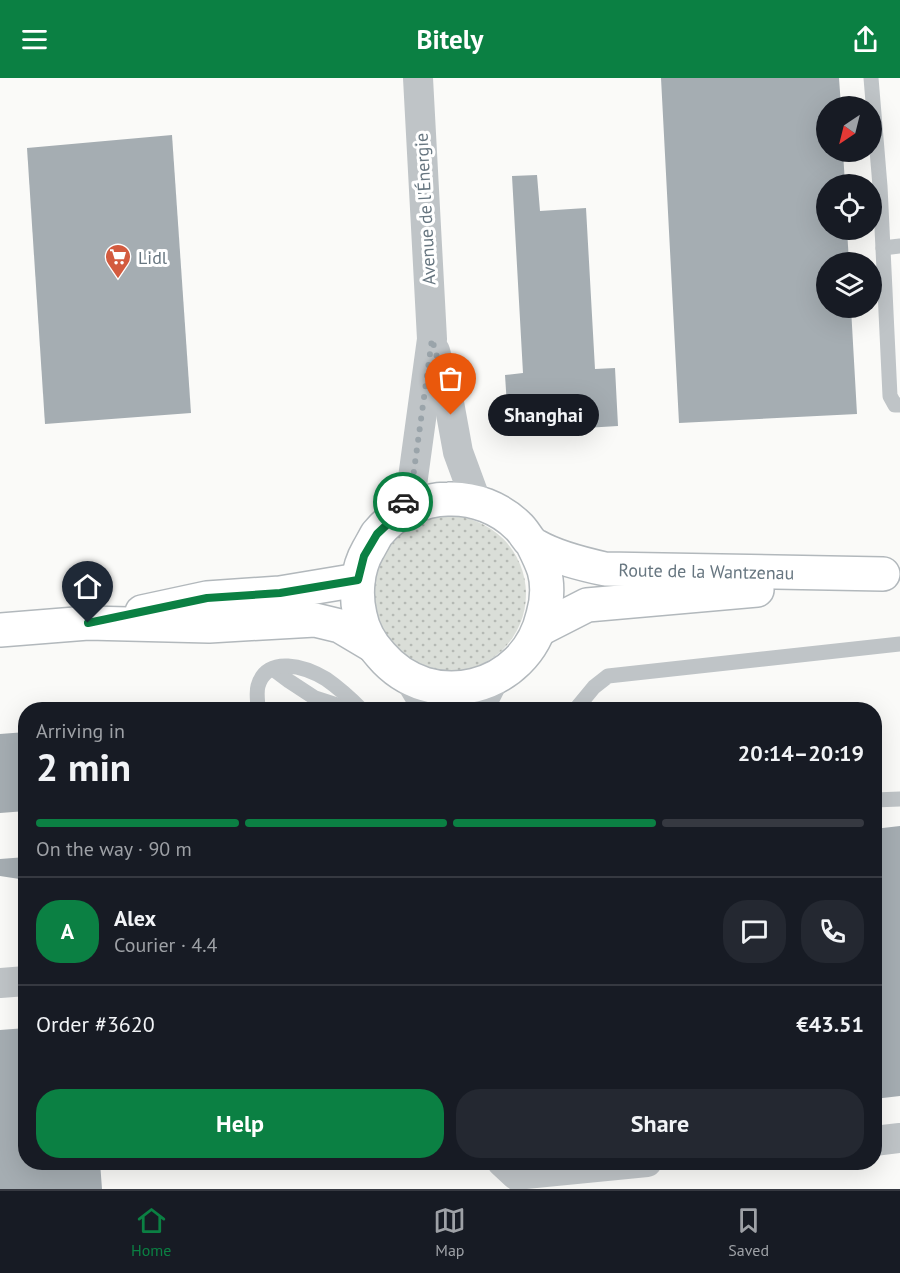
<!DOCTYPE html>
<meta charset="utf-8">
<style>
body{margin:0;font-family:"PT Sans",sans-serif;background:#242831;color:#f1f3f6;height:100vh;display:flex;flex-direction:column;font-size:22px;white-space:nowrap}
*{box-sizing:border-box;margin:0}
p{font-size:20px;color:#9ea1a6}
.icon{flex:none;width:33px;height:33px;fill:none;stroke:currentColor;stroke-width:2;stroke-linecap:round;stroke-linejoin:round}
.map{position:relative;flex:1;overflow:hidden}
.details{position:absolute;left:18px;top:624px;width:864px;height:468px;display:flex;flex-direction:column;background:#171b24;border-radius:24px;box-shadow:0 6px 24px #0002}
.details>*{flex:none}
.needle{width:39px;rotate:215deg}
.buttons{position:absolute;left:816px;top:18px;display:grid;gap:12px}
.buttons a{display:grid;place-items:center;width:66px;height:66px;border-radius:50%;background:#171b24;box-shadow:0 6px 24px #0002;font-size:30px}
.pin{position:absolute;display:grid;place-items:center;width:51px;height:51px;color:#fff;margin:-62px -26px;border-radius:50% 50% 50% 0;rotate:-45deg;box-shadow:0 0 6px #0007}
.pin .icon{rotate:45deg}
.courier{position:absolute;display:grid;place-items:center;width:60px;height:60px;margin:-30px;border:4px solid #0b8043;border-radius:50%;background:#fff;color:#222;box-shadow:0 2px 8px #0007}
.bubble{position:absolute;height:42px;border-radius:21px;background:#171b24;box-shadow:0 6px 24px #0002;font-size:20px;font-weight:700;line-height:42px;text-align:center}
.head em{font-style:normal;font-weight:700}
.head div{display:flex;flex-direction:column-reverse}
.head{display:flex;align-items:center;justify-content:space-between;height:102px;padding:0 18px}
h1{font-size:39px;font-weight:700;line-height:45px}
.bar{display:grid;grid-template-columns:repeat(4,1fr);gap:9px 6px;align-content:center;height:72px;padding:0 18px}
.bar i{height:8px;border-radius:4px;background:#363941}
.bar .current{background:#0b8043}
.bar p{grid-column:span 4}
.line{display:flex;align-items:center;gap:15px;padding:0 18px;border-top:2px solid #363941}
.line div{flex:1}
.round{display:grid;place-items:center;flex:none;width:63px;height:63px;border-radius:24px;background:#242831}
.action{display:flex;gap:12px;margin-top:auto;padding:12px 18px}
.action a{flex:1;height:69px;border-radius:24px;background:#0b8043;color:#fff;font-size:24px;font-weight:700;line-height:69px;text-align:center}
.action a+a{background:#242831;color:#f1f3f6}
header{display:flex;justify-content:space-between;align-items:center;height:78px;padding:0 18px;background:#0b8043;color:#fff;font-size:27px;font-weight:700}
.menu{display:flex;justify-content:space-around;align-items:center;height:84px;border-top:2px solid #363941;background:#171b24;font-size:16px;color:#9ea1a6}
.menu a{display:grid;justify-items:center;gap:3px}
.menu .current{color:#0b8043}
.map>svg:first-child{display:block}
.grass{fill:url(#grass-dots)}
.building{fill:#a5adb2}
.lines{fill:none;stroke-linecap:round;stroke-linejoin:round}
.secondary-casing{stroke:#b2b8bc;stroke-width:36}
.lane{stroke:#bfc4c7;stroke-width:15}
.street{stroke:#bfc4c7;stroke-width:30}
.secondary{stroke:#fff;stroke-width:33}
.done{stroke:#9aa4aa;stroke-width:6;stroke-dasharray:0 10.8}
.route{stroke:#0b8043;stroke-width:8}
.labels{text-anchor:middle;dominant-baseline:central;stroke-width:6;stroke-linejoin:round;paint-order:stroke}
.street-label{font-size:18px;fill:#677680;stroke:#fff}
.poi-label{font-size:18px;fill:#677680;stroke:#fff;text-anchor:start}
</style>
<header><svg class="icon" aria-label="menu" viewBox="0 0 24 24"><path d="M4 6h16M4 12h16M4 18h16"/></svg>Bitely<svg class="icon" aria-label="share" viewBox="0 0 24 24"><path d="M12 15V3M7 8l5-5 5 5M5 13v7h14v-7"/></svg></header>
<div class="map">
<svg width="900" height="1111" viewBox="0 0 900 1111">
<defs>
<pattern id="grass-dots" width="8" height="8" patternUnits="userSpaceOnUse" patternTransform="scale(1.5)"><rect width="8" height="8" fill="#daded8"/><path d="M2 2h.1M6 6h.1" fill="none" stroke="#b5b9b4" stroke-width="1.8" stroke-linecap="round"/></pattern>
</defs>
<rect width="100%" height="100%" fill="#fafaf8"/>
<circle class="grass" cx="448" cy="516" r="78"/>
<g class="building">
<path d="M661,0h178l2,28h-15v46h17l2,32h-19v46h21l2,32h-23v46h25l6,106 -178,9z"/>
<path d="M172,57l19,278 -146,11 -18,-276z"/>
<path d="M537,97l3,36 46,-3 9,161 20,-1 3,58 -83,5 -14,-4 -9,-8 -5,-13 -2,-31 18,-2 -11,-197z"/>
<path d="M26,654v79l-26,2v-79z"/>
<path d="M900,748v270l-26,3v-270z"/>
<path d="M26,779v23l-26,-4v-17z"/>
<path d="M26,950v134h74l2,27h-102v-159z"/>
</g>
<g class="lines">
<defs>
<g id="secondary">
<path id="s1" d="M533,467c4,8 8,16 11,25 4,14 3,31 -1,45 -17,75 -112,99 -162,40 -11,-12 -18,-24 -21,-40 -5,-21 -3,-46 8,-65 3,-5 6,-11 9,-16 17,-21 45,-35 71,-35 26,-1 52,9 70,27 7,6 10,16 18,20 21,12 46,18 69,23l278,5"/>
<path d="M142,534l65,-14 73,-5 78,-13"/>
<path d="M540,551l47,-24 170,-15"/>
<path d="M0,552l88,-7 121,3 106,-6 25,6 32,19"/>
</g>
</defs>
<use href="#secondary" class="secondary-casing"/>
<g class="lane">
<path d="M871,0l9,108 10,210 5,9h5"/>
<path d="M883,170l17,-2"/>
<path d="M273,591l16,12 26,17 37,12"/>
<path d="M258,632c0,-8 -2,-17 0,-24 9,-32 48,-19 68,-7 13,9 25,20 36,31"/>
<path d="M575,632l19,-23 14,-11 292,-32"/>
<path d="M874,722l26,-1"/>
</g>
<g class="street">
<path d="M435,273l13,46 10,55 18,49"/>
<path d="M395,439l17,-32 20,-146 -14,-261"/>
<path d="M409,600l19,32"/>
<path d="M482,632l1,-9 11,-22"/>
<path d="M0,905l26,-2"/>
<path d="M874,1063l26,-3"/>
<path d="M502,1084l14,13 131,-13"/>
</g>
<use href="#secondary" class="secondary"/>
</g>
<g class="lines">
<path class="done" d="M403,424l9,-17 20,-146 16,58 3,18"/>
<path class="route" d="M88,545l119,-25 73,-5 78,-13 6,-24 13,-22 18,-17 8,-15"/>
</g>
<defs>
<symbol id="supermarket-pin" viewBox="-11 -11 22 30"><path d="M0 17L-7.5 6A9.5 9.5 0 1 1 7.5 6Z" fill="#d35b3f" stroke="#fff"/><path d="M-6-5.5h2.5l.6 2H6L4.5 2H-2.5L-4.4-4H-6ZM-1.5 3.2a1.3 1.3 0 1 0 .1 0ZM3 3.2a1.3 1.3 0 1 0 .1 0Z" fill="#fff"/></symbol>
</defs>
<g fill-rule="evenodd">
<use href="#supermarket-pin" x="103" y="164" width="30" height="40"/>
</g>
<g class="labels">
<g class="street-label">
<text transform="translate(425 131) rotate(-93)">Avenue de l'Énergie</text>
<text stroke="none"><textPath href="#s1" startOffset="771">Route de la Wantzenau</textPath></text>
</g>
<g class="poi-label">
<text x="138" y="179">Lidl</text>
</g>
</g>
</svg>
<div class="buttons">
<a><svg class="needle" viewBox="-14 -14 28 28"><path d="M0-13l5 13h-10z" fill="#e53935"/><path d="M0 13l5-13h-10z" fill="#9ea1a6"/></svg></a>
<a><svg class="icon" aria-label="locate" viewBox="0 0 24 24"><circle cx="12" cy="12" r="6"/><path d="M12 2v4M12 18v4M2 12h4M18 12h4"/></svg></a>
<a><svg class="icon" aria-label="layers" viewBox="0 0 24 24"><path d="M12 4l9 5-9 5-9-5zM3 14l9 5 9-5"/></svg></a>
</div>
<div class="pin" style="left:451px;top:337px;background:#ea580c"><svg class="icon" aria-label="bag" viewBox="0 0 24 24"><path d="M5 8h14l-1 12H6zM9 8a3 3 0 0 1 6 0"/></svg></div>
<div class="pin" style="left:88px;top:545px;background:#1f2937"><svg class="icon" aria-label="home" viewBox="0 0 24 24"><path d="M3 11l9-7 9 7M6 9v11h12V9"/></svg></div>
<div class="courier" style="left:403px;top:424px"><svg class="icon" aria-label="car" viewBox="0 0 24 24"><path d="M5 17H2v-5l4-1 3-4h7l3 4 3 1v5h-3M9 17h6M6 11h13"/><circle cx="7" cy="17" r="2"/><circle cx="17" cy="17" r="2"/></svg></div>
<div class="bubble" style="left:488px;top:316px;width:111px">Shanghai</div>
<section class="details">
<div class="head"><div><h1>2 min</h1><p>Arriving in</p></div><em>20:14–20:19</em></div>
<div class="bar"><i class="current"></i><i class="current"></i><i class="current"></i><i></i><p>On the way · 90 m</p></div>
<div class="line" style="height:108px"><b class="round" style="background:#0b8043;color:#fff">A</b><div><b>Alex</b><p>Courier · 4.4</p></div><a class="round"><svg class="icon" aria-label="chat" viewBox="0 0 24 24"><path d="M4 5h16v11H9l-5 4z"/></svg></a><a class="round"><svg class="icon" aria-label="phone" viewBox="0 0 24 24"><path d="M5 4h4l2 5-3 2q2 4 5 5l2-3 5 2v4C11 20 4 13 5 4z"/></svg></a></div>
<div class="line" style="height:78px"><div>Order #3620</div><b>€43.51</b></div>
<div class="action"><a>Help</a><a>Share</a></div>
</section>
</div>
<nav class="menu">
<a class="current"><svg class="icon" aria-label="home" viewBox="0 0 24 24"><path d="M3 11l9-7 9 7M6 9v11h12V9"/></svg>Home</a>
<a><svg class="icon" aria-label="map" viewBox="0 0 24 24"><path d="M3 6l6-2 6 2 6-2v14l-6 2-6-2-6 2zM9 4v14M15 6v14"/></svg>Map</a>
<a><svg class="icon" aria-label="saved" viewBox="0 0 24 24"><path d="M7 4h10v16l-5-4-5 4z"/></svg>Saved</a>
</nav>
